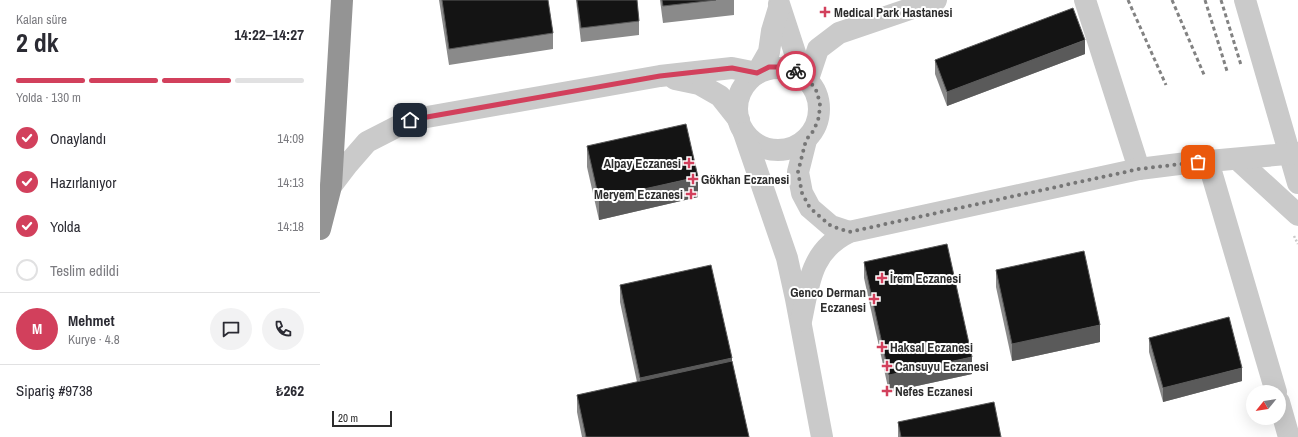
<!DOCTYPE html>
<html lang="tr">
<meta charset="utf-8">
<style>
body{margin:0;font-family:"Archivo Narrow",sans-serif;background:#f2f2f3;color:#2b2b33;height:100vh;display:flex;flex-direction:column;font-size:15px;white-space:nowrap}
*{box-sizing:border-box;margin:0}
p{font-size:13px;color:#7c7c81}
.icon{flex:none;width:22px;height:22px;fill:none;stroke:currentColor;stroke-width:2;stroke-linecap:round;stroke-linejoin:round}
.map{position:relative;flex:1;overflow:hidden}
.details{display:flex;flex-direction:column;background:#fff;width:320px}
.details>*{flex:none}
.needle{width:26px;rotate:240deg}
.buttons{position:absolute;left:926px;top:385px;display:grid;gap:8px}
.buttons a{display:grid;place-items:center;width:40px;height:40px;border-radius:50%;background:#fff;box-shadow:0 4px 16px #0002;font-size:20px}
.scale{position:absolute;left:12px;bottom:10px;width:60px;box-sizing:border-box;padding-left:4px;border:2px solid #2d2d2d;border-top:0;font-size:11px;line-height:14px;white-space:nowrap;color:#2d2d2d;-webkit-text-stroke:3px #fff;paint-order:stroke}
.pin{position:absolute;display:grid;place-items:center;width:34px;height:34px;color:#fff;margin:-17px;border-radius:8px;box-shadow:0 2px 6px #0006}
.courier{position:absolute;display:grid;place-items:center;width:40px;height:40px;margin:-20px;border:3px solid #d2405c;border-radius:50%;background:#fff;color:#222;box-shadow:0 1px 5px #0007}
.overview em{font-style:normal;font-weight:800}
.overview div{display:flex;flex-direction:column-reverse}
.overview{display:flex;align-items:center;justify-content:space-between;height:68px;padding:0 16px}
h1{font-size:26px;font-weight:800;line-height:30px}
.bar{display:grid;grid-template-columns:repeat(4,1fr);gap:6px 4px;align-content:center;height:48px;padding:0 16px}
.bar i{height:5px;border-radius:3px;background:#e1e1e2}
.bar .active{background:#d2405c}
.bar p{grid-column:span 4}
.line{display:flex;align-items:center;gap:10px;padding:0 16px;border-top:1px solid #e1e1e2}
.line div{flex:1}
.round{display:grid;place-items:center;flex:none;width:42px;height:42px;border-radius:21px;background:#f2f2f3}
ol{padding:0 16px;list-style:none}
li{display:flex;align-items:center;gap:12px;height:44px}
li p{margin-inline-start:auto}
li .icon{padding:4px;border-radius:50%;background:#d2405c;color:#fff;stroke-width:4}
li:last-child{color:#7c7c81}
li i{width:22px;height:22px;border:2px solid #e1e1e2;border-radius:50%}
main{display:flex;flex:1;min-height:0}
.map>svg:first-child{display:block}
.lines{fill:none;stroke-linecap:round;stroke-linejoin:round}
.path{stroke:#cacaca;stroke-width:2.5;stroke-dasharray:2 2;stroke-linecap:butt}
.minor{stroke:#cacaca;stroke-width:22}
.highway{stroke:#949494;stroke-width:22}
.rail{stroke:#828282;stroke-width:3;stroke-dasharray:4 3;stroke-linecap:butt}
.wall{fill:#8a8a8a}
.shaded-wall{fill:#5a5a5a}
.building{fill:#141414;stroke:#5a5a5a}
.done{stroke:#767676;stroke-width:4;stroke-dasharray:0 7.2}
.route{stroke:#d2405c;stroke-width:5}
.poi-dot{fill:#d2405c;stroke:#fff;stroke-width:1.5}
.labels{text-anchor:middle;dominant-baseline:central;stroke-width:4;stroke-linejoin:round;paint-order:stroke}
.poi-label{font-size:13px;font-weight:bold;fill:#2d2d2d;stroke:#fff;text-anchor:start}
</style>
<main>
<section class="details">
<div class="overview"><div><h1>2 dk</h1><p>Kalan süre</p></div><em>14:22–14:27</em></div>
<div class="bar"><i class="active"></i><i class="active"></i><i class="active"></i><i></i><p>Yolda · 130 m</p></div>
<ol>
<li><svg class="icon" aria-label="check" viewBox="0 0 24 24"><path d="M5 12l5 5 9-10"/></svg>Onaylandı<p>14:09</p></li>
<li><svg class="icon" aria-label="check" viewBox="0 0 24 24"><path d="M5 12l5 5 9-10"/></svg>Hazırlanıyor<p>14:13</p></li>
<li><svg class="icon" aria-label="check" viewBox="0 0 24 24"><path d="M5 12l5 5 9-10"/></svg>Yolda<p>14:18</p></li>
<li><i></i>Teslim edildi</li>
</ol>
<div class="line" style="height:72px"><b class="round" style="background:#d2405c;color:#fff">M</b><div><b>Mehmet</b><p>Kurye · 4.8</p></div><a class="round"><svg class="icon" aria-label="chat" viewBox="0 0 24 24"><path d="M4 5h16v11H9l-5 4z"/></svg></a><a class="round"><svg class="icon" aria-label="phone" viewBox="0 0 24 24"><path d="M5 4h4l2 5-3 2q2 4 5 5l2-3 5 2v4C11 20 4 13 5 4z"/></svg></a></div>
<div class="line" style="height:52px"><div>Sipariş #9738</div><b>₺262</b></div>
</section>
<div class="map">
<svg width="978" height="437" viewBox="0 0 978 437">
<rect width="100%" height="100%" fill="#fff"/>
<g class="lines">
<path class="path" d="M974,236l4,8"/>
<g class="minor">
<path d="M765,0l54,169"/>
<path d="M925,0l53,183"/>
<path d="M459,4l18,55 11,20"/>
<circle cx="458" cy="109" r="41"/>
<path d="M355,79l24,5 21,12 19,24"/>
<path d="M488,79l10,-30 21,-16 97,-33"/>
<path d="M424,133l43,125 9,41 26,138"/>
<path d="M486,140l-8,32 4,21 8,15 21,18 18,6"/>
<path d="M917,159l61,56"/>
<path d="M888,161l68,231"/>
<path d="M11,186l16,-21 20,-23 43,-22 250,-44 72,-8 25,5 12,-21 3,-21 7,-23"/>
<path d="M481,321c8,-37 9,-70 48,-89l290,-63 48,-6 111,-10"/>
<path d="M959,402l10,35"/>
</g>
<path class="highway" d="M0,229l11,-43 11,-186"/>
<g class="rail">
<path d="M808,0l38,85"/>
<path d="M852,0l33,77"/>
<path d="M885,0l22,71"/>
<path d="M901,0l20,65"/>
</g>
</g>
<g class="wall">
<path d="M119,0h109l5,33v16l-104,16z"/>
<path d="M256,0h61l2,21v14l-58,7z"/>
<path d="M340,0h74v15l-71,8z"/>
<path d="M765,54l-138,52 -12,-32v-14z"/>
<path d="M267,146l111,51 -99,23 -12,-53z"/>
<path d="M544,262l108,112 -83,18 -25,-114z"/>
<path d="M676,270l104,72 -88,19 -16,-74z"/>
<path d="M300,285l112,76 17,76h-167l-5,-25v-17l60,-13 -17,-80z"/>
<path d="M829,338l93,43 -79,21 -14,-50z"/>
<path d="M578,422l103,15h-103z"/>
</g>
<g class="shaded-wall">
<path d="M765,40v14l-138,52v-14z"/>
<path d="M378,177v20l-99,23v-21z"/>
<path d="M780,325v17l-88,19v-17z"/>
<path d="M652,357v17l-83,18v-17z"/>
<path d="M412,358v17l-92,19v-16z"/>
<path d="M922,368v13l-79,21v-14z"/>
</g>
<g class="building">
<path d="M122,0h106l5,33 -104,16z"/>
<path d="M257,0h60l2,21 -58,7z"/>
<path d="M342,0h54l-53,6z"/>
<path d="M753,8l12,32 -138,52 -12,-32z"/>
<path d="M366,124l12,53 -99,22 -12,-53z"/>
<path d="M627,244l25,113 -83,18 -25,-113z"/>
<path d="M764,251l16,74 -88,19 -16,-74z"/>
<path d="M391,265l21,93 -92,20 -20,-93z"/>
<path d="M909,317l13,51 -79,20 -14,-50z"/>
<path d="M412,361l17,76h-163l-9,-42z"/>
<path d="M674,402l7,35h-100l-3,-15z"/>
</g>
<g class="lines">
<path class="done" d="M476,71l12,8 8,11 4,13 -1,14 -5,13 -8,10 -8,32 4,21 8,15 21,18 18,6 290,-63 59,-7"/>
<path class="route" d="M90,120l250,-44 72,-8 25,5 12,-6h14l13,4"/>
</g>
<g class="poi-dot">
<path d="M503 6h4v4h4v4h-4v4h-4v-4h-4v-4h4z"/>
<path d="M367 157h4v4h4v4h-4v4h-4v-4h-4v-4h4z"/>
<path d="M371 173h4v4h4v4h-4v4h-4v-4h-4v-4h4z"/>
<path d="M369 188h4v4h4v4h-4v4h-4v-4h-4v-4h4z"/>
<path d="M560 272h4v4h4v4h-4v4h-4v-4h-4v-4h4z"/>
<path d="M552 293h4v4h4v4h-4v4h-4v-4h-4v-4h4z"/>
<path d="M560 341h4v4h4v4h-4v4h-4v-4h-4v-4h4z"/>
<path d="M565 360h4v4h4v4h-4v4h-4v-4h-4v-4h4z"/>
<path d="M565 385h4v4h4v4h-4v4h-4v-4h-4v-4h4z"/>
</g>
<g class="labels">
<g class="poi-label">
<text x="514" y="12">Medical Park Hastanesi</text>
<text x="361" y="163" text-anchor="end">Alpay Eczanesi</text>
<text x="381" y="179">Gökhan Eczanesi</text>
<text x="363" y="194" text-anchor="end">Meryem Eczanesi</text>
<text x="570" y="278">İrem Eczanesi</text>
<text x="546" y="292" text-anchor="end">Genco Derman<tspan x="546" dy="15">Eczanesi</tspan></text>
<text x="570" y="347">Haksal Eczanesi</text>
<text x="575" y="366">Cansuyu Eczanesi</text>
<text x="575" y="391">Nefes Eczanesi</text>
</g>
</g>
</svg>
<div class="buttons">
<a><svg class="needle" viewBox="-14 -14 28 28"><path d="M0-13l5 13h-10z" fill="#e53935"/><path d="M0 13l5-13h-10z" fill="#7c7c81"/></svg></a>
</div>
<div class="scale">20 m</div>
<div class="pin" style="left:878px;top:162px;background:#ea580c"><svg class="icon" aria-label="bag" viewBox="0 0 24 24"><path d="M5 8h14l-1 12H6zM9 8a3 3 0 0 1 6 0"/></svg></div>
<div class="pin" style="left:90px;top:120px;background:#1f2937"><svg class="icon" aria-label="home" viewBox="0 0 24 24"><path d="M3 11l9-7 9 7M6 9v11h12V9"/></svg></div>
<div class="courier" style="left:476px;top:71px"><svg class="icon" aria-label="bike" viewBox="0 0 24 24"><circle cx="6" cy="16" r="4"/><circle cx="18" cy="16" r="4"/><path d="M6 16l4-8h5l3 8M10 8l3 8H6M13 5h3"/></svg></div>
</div>
</main>
